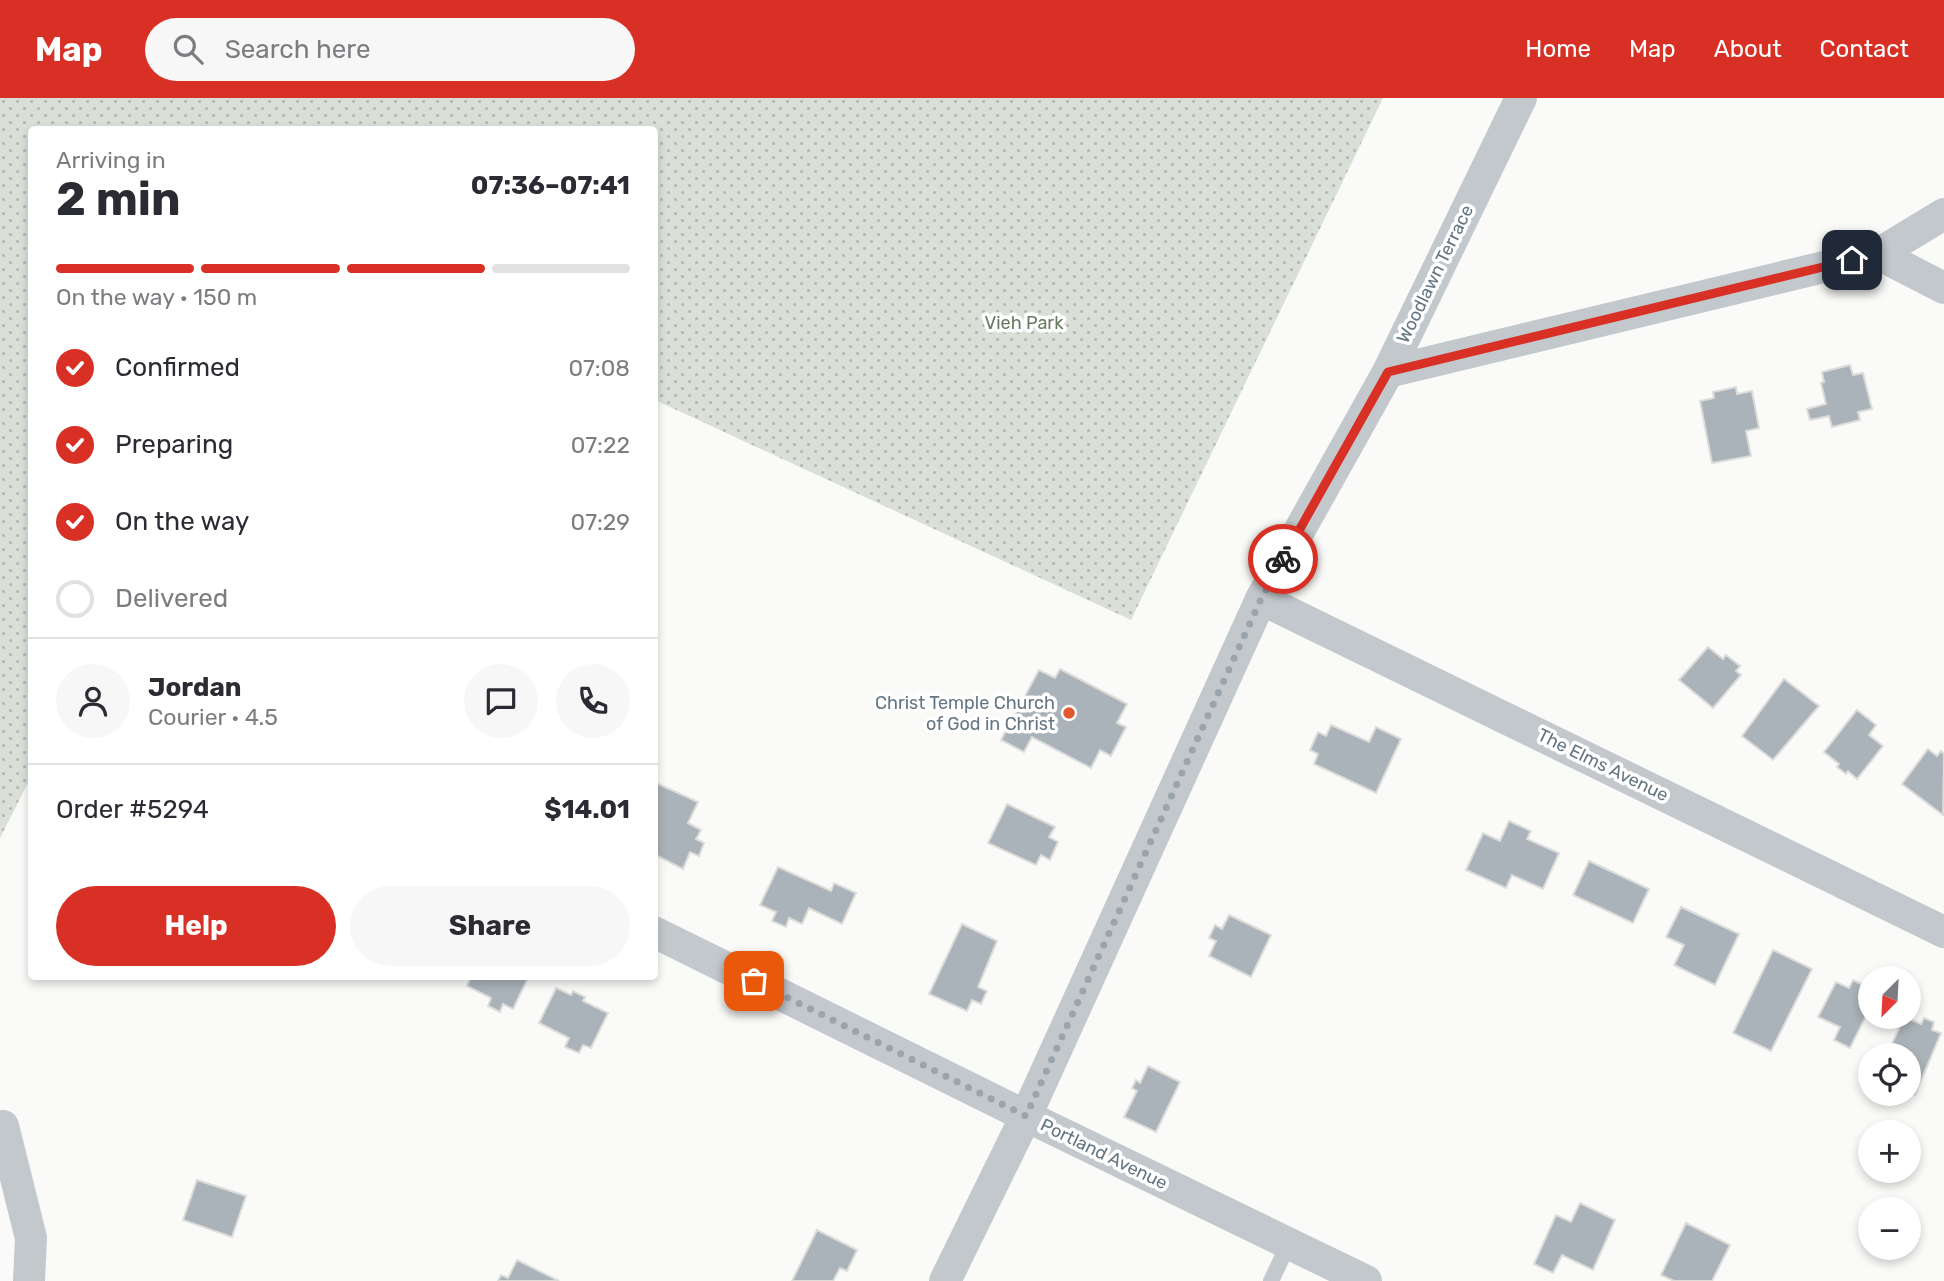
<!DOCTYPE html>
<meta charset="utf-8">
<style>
body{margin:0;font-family:Rubik,sans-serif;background:#f7f7f7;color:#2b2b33;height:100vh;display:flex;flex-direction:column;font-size:26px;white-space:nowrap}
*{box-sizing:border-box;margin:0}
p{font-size:23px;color:#7c7c81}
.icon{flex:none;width:38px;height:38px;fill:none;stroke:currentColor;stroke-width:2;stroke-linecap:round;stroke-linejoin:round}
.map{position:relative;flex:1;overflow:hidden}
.side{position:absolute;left:28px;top:28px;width:630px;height:854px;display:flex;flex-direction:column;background:#fff;border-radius:7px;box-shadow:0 4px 10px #0003}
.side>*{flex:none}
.needle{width:46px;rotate:204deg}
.buttons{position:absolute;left:1858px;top:868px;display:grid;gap:14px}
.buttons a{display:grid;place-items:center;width:63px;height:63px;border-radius:50%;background:#fff;box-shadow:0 4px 10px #0003;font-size:35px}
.pin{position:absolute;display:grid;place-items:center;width:60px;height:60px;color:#fff;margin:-30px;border-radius:14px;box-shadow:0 4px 10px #0006}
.courier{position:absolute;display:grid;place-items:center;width:70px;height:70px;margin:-35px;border:5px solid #d93025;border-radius:50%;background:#fff;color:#222;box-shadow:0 2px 9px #0007}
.overview em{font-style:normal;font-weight:700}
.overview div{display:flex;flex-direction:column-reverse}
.overview{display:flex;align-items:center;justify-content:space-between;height:119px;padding:0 28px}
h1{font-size:46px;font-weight:700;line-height:52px}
.bar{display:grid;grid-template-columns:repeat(4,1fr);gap:10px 7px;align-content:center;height:84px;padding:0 28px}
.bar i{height:9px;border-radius:5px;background:#e1e1e2}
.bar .current{background:#d93025}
.bar p{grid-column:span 4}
.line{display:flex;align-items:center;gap:18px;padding:0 28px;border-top:2px solid #e1e1e2}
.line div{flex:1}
.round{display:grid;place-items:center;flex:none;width:74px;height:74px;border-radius:37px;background:#f7f7f7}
ol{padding:0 28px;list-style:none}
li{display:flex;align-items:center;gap:21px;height:77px}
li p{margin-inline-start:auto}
li .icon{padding:7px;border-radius:50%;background:#d93025;color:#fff;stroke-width:4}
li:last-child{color:#7c7c81}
li i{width:38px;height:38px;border:4px solid #e1e1e2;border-radius:50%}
.cta{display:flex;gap:14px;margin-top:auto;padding:14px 28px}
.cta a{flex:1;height:80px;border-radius:42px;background:#d93025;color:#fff;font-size:28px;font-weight:700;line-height:80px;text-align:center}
.cta a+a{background:#f7f7f7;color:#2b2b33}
header{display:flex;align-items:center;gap:42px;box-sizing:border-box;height:98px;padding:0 35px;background:#d93025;color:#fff}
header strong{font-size:33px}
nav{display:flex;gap:38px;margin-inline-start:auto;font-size:24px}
.search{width:490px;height:63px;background:#f7f7f7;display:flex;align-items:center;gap:18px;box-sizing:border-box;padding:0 24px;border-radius:38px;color:#7c7c81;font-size:26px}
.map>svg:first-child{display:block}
.park{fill:url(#park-dots)}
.building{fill:#aab3b9;stroke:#dcdcda;stroke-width:2}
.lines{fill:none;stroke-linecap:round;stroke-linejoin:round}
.lane{stroke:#c3c8cc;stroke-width:16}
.street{stroke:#c3c8cc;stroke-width:32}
.done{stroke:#99a4ac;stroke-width:7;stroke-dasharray:0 12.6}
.route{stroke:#d93025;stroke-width:9}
.poi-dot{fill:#e4572e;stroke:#fff;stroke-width:2.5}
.labels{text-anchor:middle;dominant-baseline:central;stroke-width:7;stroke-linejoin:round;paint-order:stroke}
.street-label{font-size:18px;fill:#657683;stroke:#fff}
.park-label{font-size:18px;fill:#687a64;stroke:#fff}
.poi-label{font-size:18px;fill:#657683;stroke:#fff;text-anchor:end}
</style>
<header>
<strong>Map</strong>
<div class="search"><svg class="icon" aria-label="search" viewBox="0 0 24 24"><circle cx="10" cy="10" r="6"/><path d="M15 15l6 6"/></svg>Search here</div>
<nav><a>Home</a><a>Map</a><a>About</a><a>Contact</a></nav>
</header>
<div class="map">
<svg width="1944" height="1183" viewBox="0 0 1944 1183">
<defs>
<pattern id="park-dots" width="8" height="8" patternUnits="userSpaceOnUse" patternTransform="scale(1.75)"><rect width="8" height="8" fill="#dadfd7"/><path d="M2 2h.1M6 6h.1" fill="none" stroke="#b4b9b4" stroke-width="1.8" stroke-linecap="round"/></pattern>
</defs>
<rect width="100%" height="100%" fill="#fafaf8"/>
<path class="park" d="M0,0h1383l-252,522 -476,-220 -1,-270h-622v645l-32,63z"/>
<g class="building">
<path d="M1850,267l3,10 10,-2 9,36 -14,3 2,8 -28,7 -3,-11 -19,4 -3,-11 19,-5 -5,-21 3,-1 -2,-10z"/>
<path d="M1736,289l1,7 15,-3 7,37 -13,3 5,25 -39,7 -12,-62 14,-3 -1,-6z"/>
<path d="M1708,549l15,12 3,-4 14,11 -4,5 5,4 -28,33 -34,-28z"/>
<path d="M1060,571l67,35 -10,19 9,4 -15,29 -11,-6 -9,18 -59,-31 -8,15 -23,-12 38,-70 16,8z"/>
<path d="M1784,581l35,27 -46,54 -31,-24z"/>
<path d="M1857,612l19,15 -7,10 14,11 -26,33 -9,-8 -2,3 -9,-7 2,-3 -15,-12z"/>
<path d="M1331,627l38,17 7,-15 25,12 -25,54 -62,-29 4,-10 -8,-4 8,-18 8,4z"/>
<path d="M1928,651l9,7 4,-5 3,3 -1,61 -41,-31z"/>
<path d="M656,685l42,19 -10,21 13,7 -5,9 8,4 -5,13 -9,-4 -7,17 -25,-13 -4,7v-76z"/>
<path d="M1007,706l48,23 -6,10 9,5 -8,18 -9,-5 -5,10 -48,-22z"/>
<path d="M1509,723l22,10 -4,8 32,14 -16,36 -31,-14 -6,13 -40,-18 17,-37 17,8z"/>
<path d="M1589,763l60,28 -16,34 -60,-28z"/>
<path d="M778,769l53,24 3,-8 22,10 -14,31 -33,-16 -7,16 -13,-6 -3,9 -14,-6 4,-9 -16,-7z"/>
<path d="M1681,809l58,27 -24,51 -41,-20 10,-20 -18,-8z"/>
<path d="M1229,817l42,20 -20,42 -42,-21 7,-15 -7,-3 6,-13 7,4z"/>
<path d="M962,826l35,17 -19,46 9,4 -6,13 -9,-4 -5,11 -38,-17z"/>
<path d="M1773,852l39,19 -41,82 -38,-18z"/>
<path d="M471,878h58l-16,33 -10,-5 -3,8 -12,-6 3,-8 -24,-12z"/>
<path d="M1853,882l12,6 -4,8 10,5v7l-21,42 -16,-8 6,-13 -22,-10 18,-35 13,6z"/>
<path d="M556,890l15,7 2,-4 12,6 -2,4 25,12 -17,35 -8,-3 -4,8 -14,-6 4,-9 -30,-15z"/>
<path d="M1904,919l17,7 3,-6 10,4 -2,8 9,3 -26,62 -6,-2v-38h-22z"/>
<path d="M1148,968l32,16 -24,50 -32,-15 13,-26 -5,-3 4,-8 4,3z"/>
<path d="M197,1082l49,16 -14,41 -49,-17z"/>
<path d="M1580,1105l35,17 -22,50 -31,-15 -9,18 -19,-9 22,-49 15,7z"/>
<path d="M1686,1125l44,22 -18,36h-38l-13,-6z"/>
<path d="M817,1132l40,20 -10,21 -7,-3 -7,13h-41z"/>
<path d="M517,1162l42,21h-61l3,-6 7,3z"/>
</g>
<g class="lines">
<path class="lane" d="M1271,1183l18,-38"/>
<g class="street">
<path d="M1878,156l66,34"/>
<path d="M1388,274l490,-118 66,-40"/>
<path d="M1261,501l683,333"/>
<path d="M654,834l372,184 340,165"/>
<path d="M3,1028l28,112 -2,43"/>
<path d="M945,1183l81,-165 235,-517 127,-227 133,-274"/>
</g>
</g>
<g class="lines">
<path class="done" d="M754,883l272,135 235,-517 22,-40"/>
<path class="route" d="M1283,461l105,-187 464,-112"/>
</g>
<circle class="poi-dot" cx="1069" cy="615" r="7"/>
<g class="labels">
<g class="street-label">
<text transform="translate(1435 176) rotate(-64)">Woodlawn Terrace</text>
<text transform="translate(1603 667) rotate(26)">The Elms Avenue</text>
<text transform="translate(1104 1056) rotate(26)">Portland Avenue</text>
</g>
<g class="park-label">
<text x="1024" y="225">Vieh Park</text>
</g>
<g class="poi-label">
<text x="1055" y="605">Christ Temple Church<tspan x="1055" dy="21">of God in Christ</tspan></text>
</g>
</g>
</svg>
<div class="buttons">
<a><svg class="needle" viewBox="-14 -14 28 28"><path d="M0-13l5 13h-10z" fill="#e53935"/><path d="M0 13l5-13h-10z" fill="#7c7c81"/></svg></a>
<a><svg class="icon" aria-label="locate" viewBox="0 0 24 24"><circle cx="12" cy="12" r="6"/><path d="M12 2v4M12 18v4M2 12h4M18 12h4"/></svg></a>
<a>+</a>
<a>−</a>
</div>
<div class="pin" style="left:754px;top:883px;background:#ea580c"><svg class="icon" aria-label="bag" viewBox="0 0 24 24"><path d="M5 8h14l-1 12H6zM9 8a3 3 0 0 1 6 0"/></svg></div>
<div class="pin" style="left:1852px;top:162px;background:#1f2937"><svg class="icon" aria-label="home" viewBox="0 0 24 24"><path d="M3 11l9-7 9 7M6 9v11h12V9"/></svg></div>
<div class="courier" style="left:1283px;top:461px"><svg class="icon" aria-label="bike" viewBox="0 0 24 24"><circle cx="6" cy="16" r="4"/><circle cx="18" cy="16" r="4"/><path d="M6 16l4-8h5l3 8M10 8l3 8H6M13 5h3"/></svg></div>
<section class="side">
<div class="overview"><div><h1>2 min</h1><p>Arriving in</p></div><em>07:36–07:41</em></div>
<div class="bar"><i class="current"></i><i class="current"></i><i class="current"></i><i></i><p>On the way · 150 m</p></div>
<ol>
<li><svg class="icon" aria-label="check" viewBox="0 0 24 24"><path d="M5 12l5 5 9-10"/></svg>Confirmed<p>07:08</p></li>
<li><svg class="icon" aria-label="check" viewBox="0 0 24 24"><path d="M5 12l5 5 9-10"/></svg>Preparing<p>07:22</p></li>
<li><svg class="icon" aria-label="check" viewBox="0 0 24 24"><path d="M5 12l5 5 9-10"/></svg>On the way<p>07:29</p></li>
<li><i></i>Delivered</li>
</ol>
<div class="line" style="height:126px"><a class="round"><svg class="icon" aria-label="person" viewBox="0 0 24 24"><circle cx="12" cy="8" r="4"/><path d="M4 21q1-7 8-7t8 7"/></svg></a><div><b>Jordan</b><p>Courier · 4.5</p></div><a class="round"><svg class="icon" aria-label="chat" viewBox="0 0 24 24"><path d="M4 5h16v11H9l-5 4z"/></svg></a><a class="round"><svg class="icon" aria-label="phone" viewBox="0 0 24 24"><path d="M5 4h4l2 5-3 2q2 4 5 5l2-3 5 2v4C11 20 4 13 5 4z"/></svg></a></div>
<div class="line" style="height:91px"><div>Order #5294</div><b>$14.01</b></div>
<div class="cta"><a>Help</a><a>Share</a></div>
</section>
</div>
